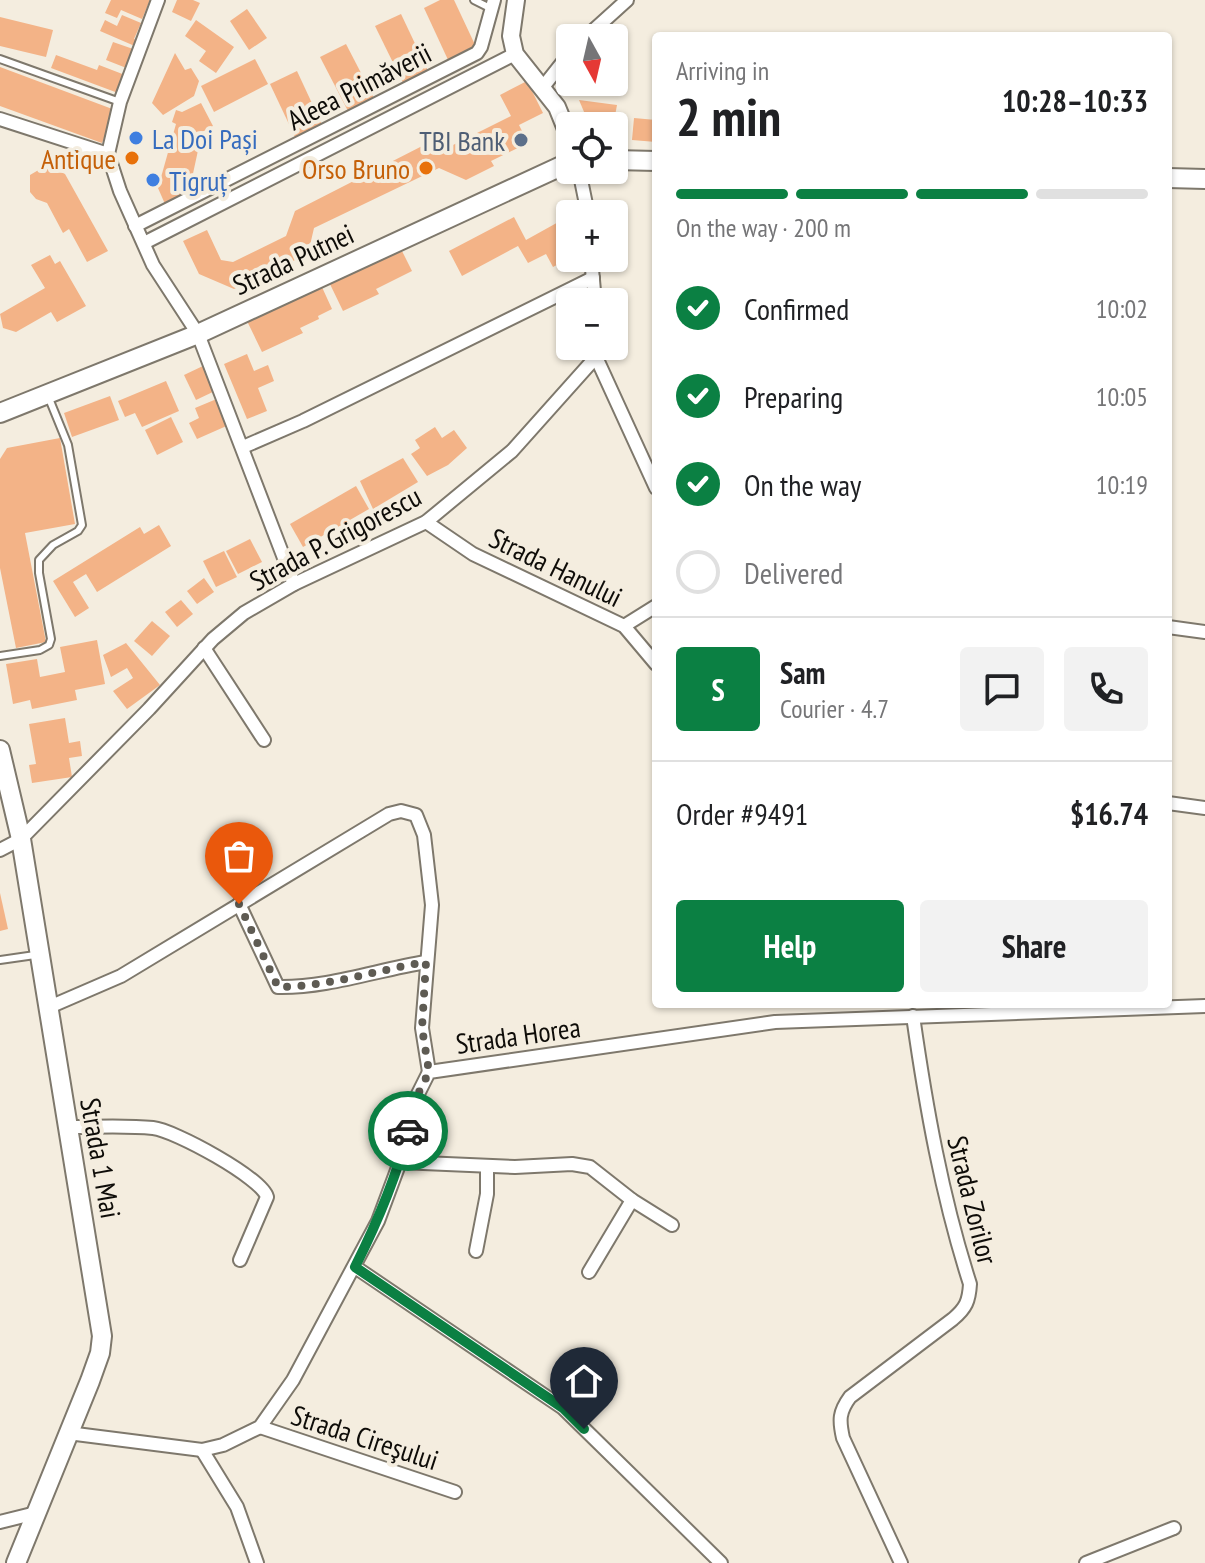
<!DOCTYPE html>
<meta charset="utf-8">
<style>
body{margin:0;font-family:"PT Sans Narrow",sans-serif;background:#f2f2f2;color:#202124;height:100vh;display:flex;flex-direction:column;font-size:30px;white-space:nowrap}
*{box-sizing:border-box;margin:0}
p{font-size:26px;color:#757577}
.icon{flex:none;width:44px;height:44px;fill:none;stroke:currentColor;stroke-width:2;stroke-linecap:round;stroke-linejoin:round}
.map{position:relative;flex:1;overflow:hidden}
.sheet{position:absolute;left:652px;top:32px;width:520px;height:976px;display:flex;flex-direction:column;background:#fff;border-radius:8px;box-shadow:0 2px 6px #0004}
.sheet>*{flex:none}
.needle{width:52px;rotate:172deg}
.controls{position:absolute;left:556px;top:24px;display:grid;gap:16px}
.controls a{display:grid;place-items:center;width:72px;height:72px;border-radius:8px;background:#fff;box-shadow:0 2px 6px #0004;font-size:40px}
.pin{position:absolute;display:grid;place-items:center;width:68px;height:68px;color:#fff;margin:-82px -34px;border-radius:50% 50% 50% 0;rotate:-45deg;box-shadow:0 0 8px #0007}
.pin .icon{rotate:45deg}
.courier{position:absolute;display:grid;place-items:center;width:80px;height:80px;margin:-40px;border:6px solid #0b8043;border-radius:50%;background:#fff;color:#222;box-shadow:0 2px 10px #0007}
.head em{font-style:normal;font-weight:700}
.head div{display:flex;flex-direction:column-reverse}
.head{display:flex;align-items:center;justify-content:space-between;height:136px;padding:0 24px}
h1{font-size:52px;font-weight:700;line-height:60px}
.bar{display:grid;grid-template-columns:repeat(4,1fr);gap:12px 8px;align-content:center;height:96px;padding:0 24px}
.bar i{height:10px;border-radius:6px;background:#e0e0e0}
.bar .selected{background:#0b8043}
.bar p{grid-column:span 4}
.line{display:flex;align-items:center;gap:20px;padding:0 24px;border-top:2px solid #e0e0e0}
.line div{flex:1}
.round{display:grid;place-items:center;flex:none;width:84px;height:84px;border-radius:8px;background:#f2f2f2}
ol{padding:0 24px;list-style:none}
li{display:flex;align-items:center;gap:24px;height:88px}
li p{margin-inline-start:auto}
li .icon{padding:8px;border-radius:50%;background:#0b8043;color:#fff;stroke-width:4}
li:last-child{color:#757577}
li i{width:44px;height:44px;border:4px solid #e0e0e0;border-radius:50%}
.action{display:flex;gap:16px;margin-top:auto;padding:16px 24px}
.action a{flex:1;height:92px;border-radius:8px;background:#0b8043;color:#fff;font-size:32px;font-weight:700;line-height:92px;text-align:center}
.action a+a{background:#f2f2f2;color:#202124}
.map>svg:first-child{display:block}
.building{fill:#f3b387}
.lines{fill:none;stroke-linecap:round;stroke-linejoin:round}
.service-casing{stroke:#7e786c;stroke-width:10}
.minor-casing{stroke:#7e786c;stroke-width:16}
.tertiary-casing{stroke:#7e786c;stroke-width:20}
.secondary-casing{stroke:#7e786c;stroke-width:22}
.service{stroke:#fff;stroke-width:6}
.minor{stroke:#fff;stroke-width:12}
.tertiary{stroke:#fff;stroke-width:16}
.secondary{stroke:#fff;stroke-width:18}
.done{stroke:#5e5b53;stroke-width:8;stroke-dasharray:0 14.4}
.route{stroke:#0b8043;stroke-width:10}
.shop-dot{fill:#3f7fe0;stroke:#f4eddf;stroke-width:3}
.service-dot{fill:#5c6f8a;stroke:#f4eddf;stroke-width:3}
.food-dot{fill:#e8710a;stroke:#f4eddf;stroke-width:3}
.labels{text-anchor:middle;dominant-baseline:central;stroke-width:8;stroke-linejoin:round;paint-order:stroke}
.street-label{font-size:28px;fill:#0e0c08;stroke:#f4eddf}
.shop-label{font-size:28px;fill:#366cbe;stroke:#f4eddf;text-anchor:start}
.service-label{font-size:28px;fill:#4e5e75;stroke:#f4eddf;text-anchor:end}
.food-label{font-size:28px;fill:#c56008;stroke:#f4eddf;text-anchor:end}
</style>
<div class="map">
<svg width="1205" height="1563" viewBox="0 0 1205 1563">
<rect width="100%" height="100%" fill="#f4eddf"/>
<g class="building">
<path d="M111,0h39l-8,19 -21,-9 -4,8 -12,-5z"/>
<path d="M177,0h16l7,3 -9,18 -19,-9z"/>
<path d="M440,0h14l23,49 -28,13 -25,-54z"/>
<path d="M247,9l20,29 -18,12 -19,-29z"/>
<path d="M401,14l28,59 -25,12 -29,-59z"/>
<path d="M122,15l19,8 -7,16 5,2 -2,6 -37,-16 5,-11 12,6z"/>
<path d="M0,17l53,13 -7,27 -46,-11z"/>
<path d="M196,20l38,27 -18,26 -17,-12 7,-10 -21,-15z"/>
<path d="M113,42l23,8 -7,19 -23,-9z"/>
<path d="M346,44l29,56 -26,13 -29,-56z"/>
<path d="M175,53l10,17 6,-2 8,13 -5,15 -31,19 -11,-12z"/>
<path d="M56,55l41,15 2,-5 26,10 -7,18 -67,-25z"/>
<path d="M255,59l13,25 -54,28 -13,-26z"/>
<path d="M0,67l115,43 -13,33 -102,-37z"/>
<path d="M297,71l26,56 -27,12 -26,-55z"/>
<path d="M527,81l16,32 -24,12 9,18 -37,18 3,5 -28,14 -27,-12 -125,60 -6,26 -74,35 -35,-15 -16,-33 24,-11 14,30 12,2 53,-26 9,-25 135,-69 17,6 64,-32 -11,-21z"/>
<path d="M579,100l38,5 -4,21h-23z"/>
<path d="M201,103l12,23 -11,6 -13,60 -24,12 -7,-16 18,-64 -4,-2 4,-12 6,2z"/>
<path d="M634,118l22,2v22l-24,-2z"/>
<path d="M47,165l18,9 43,77 -21,11 -18,-33 -6,4 -16,-30 -11,-4 -6,-7v-17z"/>
<path d="M514,217l12,23 36,-20 8,15v23l-17,9 -7,-13 -18,9 -10,-17 -56,30 -13,-25z"/>
<path d="M399,245l13,26 -36,18 3,5 -36,17 -15,-31z"/>
<path d="M50,255l5,9 5,-3 26,45 -29,16 -6,-10 -35,20 -13,-4 -3,-14 45,-26 -14,-23z"/>
<path d="M321,285l11,24 -14,7 1,3 -19,9 3,5 -41,19 -15,-31z"/>
<path d="M247,354l7,17 14,-6 6,16 -16,7 9,23 -20,8 -23,-55z"/>
<path d="M205,365l12,25 -21,10 -12,-25z"/>
<path d="M166,381l13,30 -37,16 -7,-14 -10,4 -7,-16z"/>
<path d="M110,396l9,24 -47,17 -8,-24z"/>
<path d="M219,398l12,26 -34,15 -8,-16 10,-5 -4,-10z"/>
<path d="M171,417l12,25 -26,13 -12,-25z"/>
<path d="M435,427l7,11 12,-8 13,18 -19,17 -21,11 -16,-22 9,-6 -5,-8z"/>
<path d="M60,438l15,86 -50,9 21,109 -30,6 -16,-80v-109l7,-11z"/>
<path d="M403,458l15,24 -45,27 -13,-28z"/>
<path d="M356,486l13,23 -66,38 -13,-23z"/>
<path d="M159,525l12,21 -74,46 -11,-18 -13,8 16,26 -14,9 -22,-36 87,-54 4,7z"/>
<path d="M250,539l12,23 -24,12 -12,-23z"/>
<path d="M224,551l13,26 -21,10 -13,-26z"/>
<path d="M204,578l10,14 -17,12 -10,-13z"/>
<path d="M181,600l12,14 -16,13 -12,-15z"/>
<path d="M152,621l18,15 -18,20 -18,-15z"/>
<path d="M97,640l8,44 -30,6 2,10 -45,9 -2,-9 -17,4 -7,-40 31,-5 3,18 25,-5 -5,-25z"/>
<path d="M126,643l34,42 -33,24 -14,-18 20,-13 -6,-10 -16,9 -8,-22z"/>
<path d="M65,718l4,25 11,-2 2,15 -13,2 3,19 -40,6 -3,-18 7,-1 -7,-40z"/>
<path d="M0,893l8,36 -8,2z"/>
</g>
<g class="lines">
<defs>
<g id="service">
<path d="M474,0l16,8"/>
<path d="M0,59l120,43"/>
<path d="M0,656l40,-6 9,-5 2,-6 -12,-66v-13l14,-15 25,-14 4,-6 -14,-80 -20,-49"/>
<path d="M0,960l35,-5"/>
</g>
<g id="minor">
<path d="M158,0l-38,102 -12,52 12,37 33,74 45,69 96,250"/>
<path d="M585,38l42,-38"/>
<path d="M543,87l27,-34"/>
<path d="M0,119l108,35"/>
<path d="M579,170l9,44"/>
<path d="M135,226l342,-173 4,-6 13,-47"/>
<path d="M144,243l371,-189"/>
<path d="M591,258l4,44"/>
<path d="M596,357l60,131"/>
<path d="M243,447l60,-26 290,-143"/>
<path d="M426,522l47,32 151,72 32,38"/>
<path d="M624,626l32,-20"/>
<path d="M1168,627l37,5"/>
<path d="M204,648l60,92"/>
<path d="M1168,803l37,5"/>
<path d="M0,850l21,-11 128,-130 64,-70 31,-26 50,-29 132,-62 86,-71 84,-94 1,-11"/>
<path d="M239,904l39,83c49,1 99,-17 148,-25"/>
<path d="M47,1008l74,-32 268,-162 12,-3 15,4 8,20 8,70 -10,123 7,44"/>
<path d="M67,1127c28,0 58,-2 86,1 21,2 109,50 114,69l-27,63"/>
<path d="M400,1162l115,5 57,-3 18,3 42,33 40,25"/>
<path d="M476,1251l11,-57v-27"/>
<path d="M355,1267l208,141 158,155"/>
<path d="M589,1272l43,-72"/>
<path d="M260,1427l195,65"/>
<path d="M68,1433l134,17 21,-5 37,-18 33,-47 85,-159 22,-59 17,-66 12,-24 346,-50 430,-16"/>
<path d="M202,1450l35,57 20,56"/>
<path d="M0,1522l36,-9"/>
<path d="M901,1563l-58,-125c-4,-18 -4,-26 7,-41l103,-78c13,-11 16,-18 17,-35 -28,-87 -44,-177 -57,-268"/>
<path d="M1086,1563l88,-35"/>
</g>
<path id="tertiary" d="M516,0l-5,36 4,18 42,53 13,32"/>
<g id="secondary">
<path d="M614,160l42,1"/>
<path d="M1168,178l37,1"/>
<path d="M0,413l198,-79 372,-172"/>
<path d="M0,750l21,89 81,497 -2,17 -10,28 -74,182"/>
</g>
</defs>
<use href="#service" class="service-casing"/>
<use href="#minor" class="minor-casing"/>
<use href="#tertiary" class="tertiary-casing"/>
<use href="#secondary" class="secondary-casing"/>
<use href="#service" class="service"/>
<use href="#minor" class="minor"/>
<use href="#tertiary" class="tertiary"/>
<use href="#secondary" class="secondary"/>
</g>
<g class="lines">
<path class="done" d="M239,904l39,83c49,0 99,-17 148,-25l-4,66 7,44 -12,24 -9,35"/>
<path class="route" d="M408,1131c-12,48 -31,92 -53,136l208,141 21,21"/>
</g>
<g class="shop-dot">
<circle cx="136" cy="138" r="8"/>
<circle cx="153" cy="180" r="8"/>
</g>
<circle class="service-dot" cx="521" cy="140" r="8"/>
<g class="food-dot">
<circle cx="132" cy="158" r="8"/>
<circle cx="426" cy="168" r="8"/>
</g>
<g class="labels">
<g class="street-label">
<text transform="translate(359 86) rotate(-27)">Aleea Primăverii</text>
<text transform="translate(293 259) rotate(-25)">Strada Putnei</text>
<text transform="translate(335 538) rotate(-28)">Strada P. Grigorescu</text>
<text transform="translate(556 567) rotate(26)">Strada Hanului</text>
<text transform="translate(518 1035) rotate(-8)">Strada Horea</text>
<text transform="translate(101 1158) rotate(80)">Strada 1 Mai</text>
<text transform="translate(973 1200) rotate(76)">Strada Zorilor</text>
<text transform="translate(365 1437) rotate(18)">Strada Cireşului</text>
</g>
<g class="shop-label">
<text x="152" y="138">La Doi Pași</text>
<text x="169" y="180">Tigruț</text>
</g>
<g class="service-label">
<text x="505" y="140">TBI Bank</text>
</g>
<g class="food-label">
<text x="116" y="158">Antique</text>
<text x="410" y="168">Orso Bruno</text>
</g>
</g>
</svg>
<div class="controls">
<a><svg class="needle" viewBox="-14 -14 28 28"><path d="M0-13l5 13h-10z" fill="#e53935"/><path d="M0 13l5-13h-10z" fill="#757577"/></svg></a>
<a><svg class="icon" aria-label="locate" viewBox="0 0 24 24"><circle cx="12" cy="12" r="6"/><path d="M12 2v4M12 18v4M2 12h4M18 12h4"/></svg></a>
<a>+</a>
<a>−</a>
</div>
<div class="pin" style="left:239px;top:904px;background:#ea580c"><svg class="icon" aria-label="bag" viewBox="0 0 24 24"><path d="M5 8h14l-1 12H6zM9 8a3 3 0 0 1 6 0"/></svg></div>
<div class="pin" style="left:584px;top:1429px;background:#1f2937"><svg class="icon" aria-label="home" viewBox="0 0 24 24"><path d="M3 11l9-7 9 7M6 9v11h12V9"/></svg></div>
<div class="courier" style="left:408px;top:1131px"><svg class="icon" aria-label="car" viewBox="0 0 24 24"><path d="M5 17H2v-5l4-1 3-4h7l3 4 3 1v5h-3M9 17h6M6 11h13"/><circle cx="7" cy="17" r="2"/><circle cx="17" cy="17" r="2"/></svg></div>
<section class="sheet">
<div class="head"><div><h1>2 min</h1><p>Arriving in</p></div><em>10:28–10:33</em></div>
<div class="bar"><i class="selected"></i><i class="selected"></i><i class="selected"></i><i></i><p>On the way · 200 m</p></div>
<ol>
<li><svg class="icon" aria-label="check" viewBox="0 0 24 24"><path d="M5 12l5 5 9-10"/></svg>Confirmed<p>10:02</p></li>
<li><svg class="icon" aria-label="check" viewBox="0 0 24 24"><path d="M5 12l5 5 9-10"/></svg>Preparing<p>10:05</p></li>
<li><svg class="icon" aria-label="check" viewBox="0 0 24 24"><path d="M5 12l5 5 9-10"/></svg>On the way<p>10:19</p></li>
<li><i></i>Delivered</li>
</ol>
<div class="line" style="height:144px"><b class="round" style="background:#0b8043;color:#fff">S</b><div><b>Sam</b><p>Courier · 4.7</p></div><a class="round"><svg class="icon" aria-label="chat" viewBox="0 0 24 24"><path d="M4 5h16v11H9l-5 4z"/></svg></a><a class="round"><svg class="icon" aria-label="phone" viewBox="0 0 24 24"><path d="M5 4h4l2 5-3 2q2 4 5 5l2-3 5 2v4C11 20 4 13 5 4z"/></svg></a></div>
<div class="line" style="height:104px"><div>Order #9491</div><b>$16.74</b></div>
<div class="action"><a>Help</a><a>Share</a></div>
</section>
</div>
